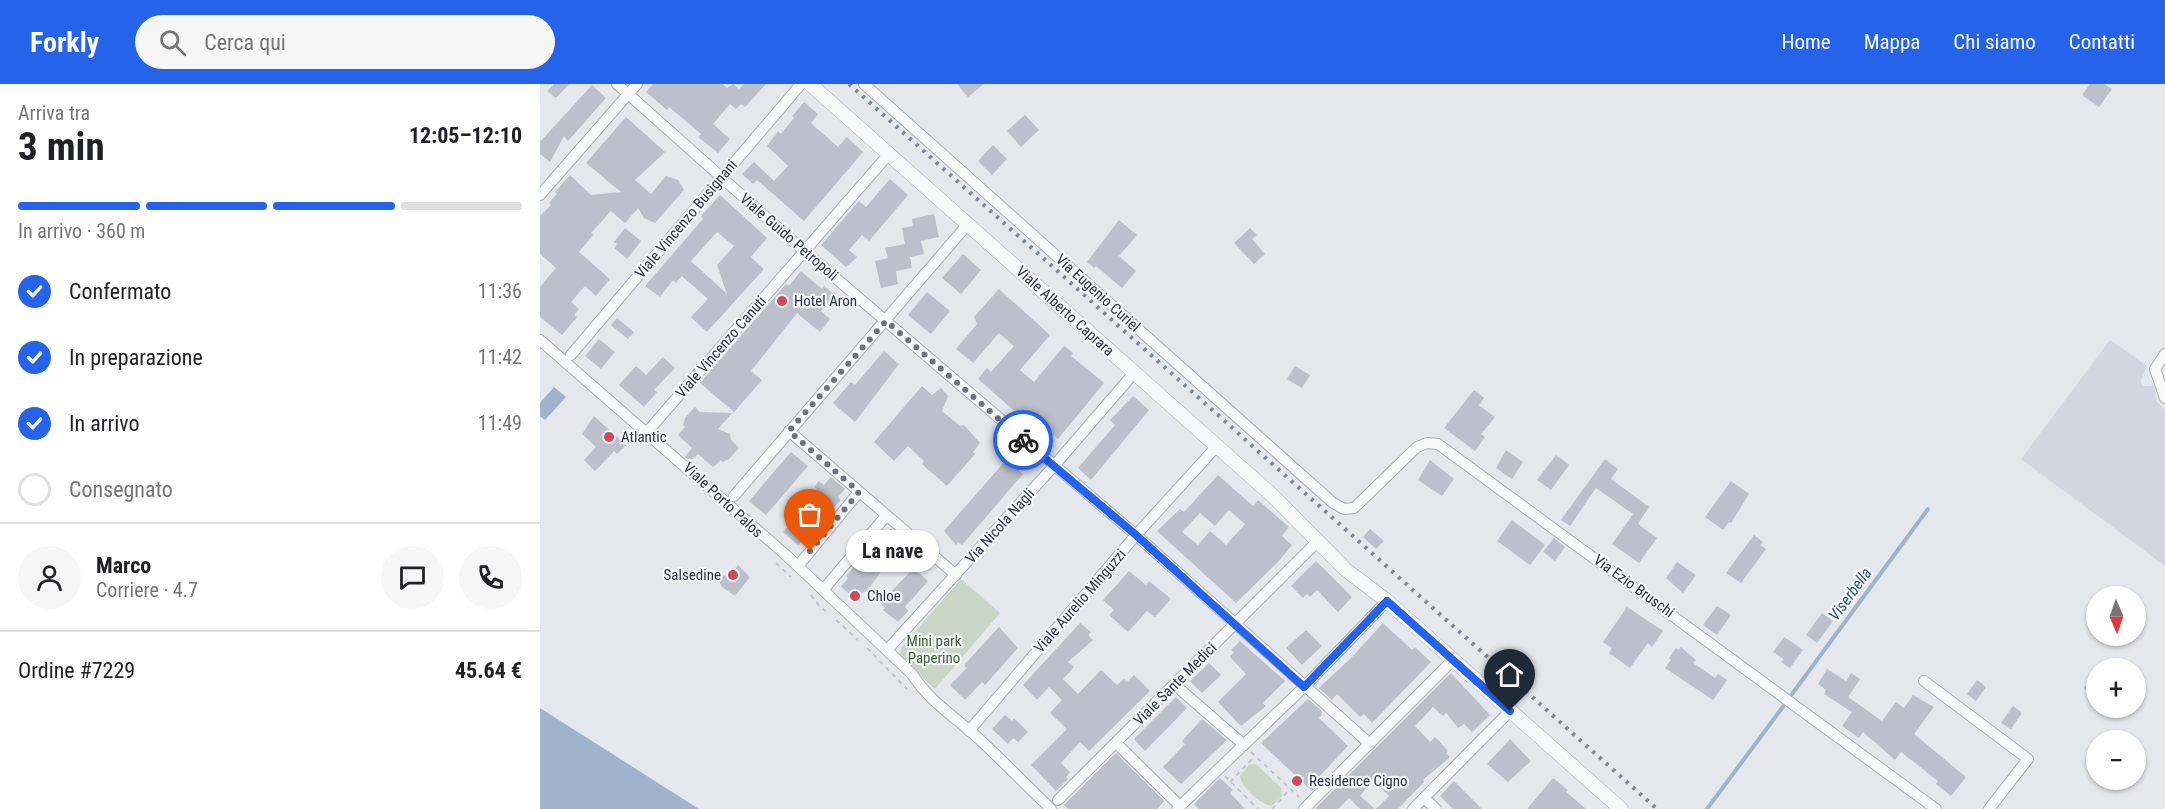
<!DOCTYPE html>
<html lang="it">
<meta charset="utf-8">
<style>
body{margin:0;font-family:"Roboto Condensed",sans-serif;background:#f6f6f6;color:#202124;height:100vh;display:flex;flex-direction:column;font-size:22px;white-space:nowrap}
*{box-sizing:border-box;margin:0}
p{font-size:20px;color:#757577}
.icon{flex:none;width:33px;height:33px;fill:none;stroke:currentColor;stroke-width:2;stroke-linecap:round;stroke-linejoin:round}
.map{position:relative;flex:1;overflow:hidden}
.drawer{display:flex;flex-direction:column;background:#fff;width:540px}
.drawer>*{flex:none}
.needle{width:39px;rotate:178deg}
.fabs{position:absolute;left:1546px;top:502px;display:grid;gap:12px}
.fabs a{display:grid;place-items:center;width:60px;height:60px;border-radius:50%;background:#fff;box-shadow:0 2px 4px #0004;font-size:30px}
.pin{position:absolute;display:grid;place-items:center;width:51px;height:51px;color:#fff;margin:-62px -26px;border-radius:50% 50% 50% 0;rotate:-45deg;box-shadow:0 0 6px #0007}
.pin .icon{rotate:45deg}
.courier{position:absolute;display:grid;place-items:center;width:60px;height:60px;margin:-30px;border:4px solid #2563eb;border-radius:50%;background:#fff;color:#222;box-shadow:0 2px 8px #0007}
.bubble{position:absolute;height:42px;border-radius:21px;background:#fff;box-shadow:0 2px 4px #0004;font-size:20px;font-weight:700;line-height:42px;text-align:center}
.headline em{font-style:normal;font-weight:700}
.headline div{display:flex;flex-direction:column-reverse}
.headline{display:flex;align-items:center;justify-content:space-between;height:102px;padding:0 18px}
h1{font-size:39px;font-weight:700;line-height:45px}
.bar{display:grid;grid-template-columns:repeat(4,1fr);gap:9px 6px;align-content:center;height:72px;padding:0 18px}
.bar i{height:8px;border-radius:4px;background:#e0e0e0}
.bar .current{background:#2563eb}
.bar p{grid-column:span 4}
.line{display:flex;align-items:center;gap:15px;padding:0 18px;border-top:2px solid #e0e0e0}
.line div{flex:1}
.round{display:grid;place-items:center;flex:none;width:63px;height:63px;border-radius:32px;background:#f6f6f6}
ol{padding:0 18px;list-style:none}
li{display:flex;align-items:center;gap:18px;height:66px}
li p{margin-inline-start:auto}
li .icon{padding:6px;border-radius:50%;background:#2563eb;color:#fff;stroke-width:4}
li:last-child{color:#757577}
li i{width:33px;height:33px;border:3px solid #e0e0e0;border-radius:50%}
header{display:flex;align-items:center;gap:36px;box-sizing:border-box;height:84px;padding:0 30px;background:#2563eb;color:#fff}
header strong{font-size:28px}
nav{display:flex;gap:33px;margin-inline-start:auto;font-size:21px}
.search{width:420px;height:54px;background:#f6f6f6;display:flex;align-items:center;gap:15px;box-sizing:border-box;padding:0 21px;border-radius:33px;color:#757577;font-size:22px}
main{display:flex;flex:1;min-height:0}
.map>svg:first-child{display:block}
.built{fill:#d2d6de}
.green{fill:#c9d6c5}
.water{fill:#9fb4cc}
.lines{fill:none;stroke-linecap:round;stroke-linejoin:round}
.stream{stroke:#9fb4cc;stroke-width:4}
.building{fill:#bbc0ca;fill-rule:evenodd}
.minor-casing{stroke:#a9aeb7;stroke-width:12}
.tertiary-casing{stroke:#a9aeb7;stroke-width:15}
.path{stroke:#c2c5cb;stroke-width:2;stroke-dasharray:4.5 4.5;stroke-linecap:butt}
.minor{stroke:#f7f8fa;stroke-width:10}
.tertiary{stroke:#f7f8fa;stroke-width:14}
.rail{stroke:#7d8696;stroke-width:4;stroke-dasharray:3 6;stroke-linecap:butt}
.done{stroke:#6c737f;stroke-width:6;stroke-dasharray:0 10.8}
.route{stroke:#2563eb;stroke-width:8}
.poi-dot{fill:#d1495b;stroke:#f4f6f9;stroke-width:2}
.labels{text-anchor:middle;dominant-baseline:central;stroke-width:4.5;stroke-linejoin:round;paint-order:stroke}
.street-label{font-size:15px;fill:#2b3445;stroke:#f4f6f9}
.poi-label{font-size:15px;fill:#2b3445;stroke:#f4f6f9;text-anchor:start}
.park-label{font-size:15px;fill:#3f6138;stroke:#f4f6f9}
.water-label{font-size:16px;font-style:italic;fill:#34527a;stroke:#f4f6f9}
</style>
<header>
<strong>Forkly</strong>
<div class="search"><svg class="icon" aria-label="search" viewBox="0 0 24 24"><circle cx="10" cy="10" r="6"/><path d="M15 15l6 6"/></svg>Cerca qui</div>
<nav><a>Home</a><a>Mappa</a><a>Chi siamo</a><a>Contatti</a></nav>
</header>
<main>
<section class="drawer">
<div class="headline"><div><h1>3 min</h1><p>Arriva tra</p></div><em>12:05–12:10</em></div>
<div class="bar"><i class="current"></i><i class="current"></i><i class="current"></i><i></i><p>In arrivo · 360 m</p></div>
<ol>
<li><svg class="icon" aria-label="check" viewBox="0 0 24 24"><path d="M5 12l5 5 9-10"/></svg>Confermato<p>11:36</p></li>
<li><svg class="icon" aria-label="check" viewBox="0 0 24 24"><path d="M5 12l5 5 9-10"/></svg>In preparazione<p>11:42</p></li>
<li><svg class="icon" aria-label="check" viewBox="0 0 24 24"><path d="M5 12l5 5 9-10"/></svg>In arrivo<p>11:49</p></li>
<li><i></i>Consegnato</li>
</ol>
<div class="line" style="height:108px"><a class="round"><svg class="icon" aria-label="person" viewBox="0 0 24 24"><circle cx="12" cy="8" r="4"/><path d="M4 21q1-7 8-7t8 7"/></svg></a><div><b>Marco</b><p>Corriere · 4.7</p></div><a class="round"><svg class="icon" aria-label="chat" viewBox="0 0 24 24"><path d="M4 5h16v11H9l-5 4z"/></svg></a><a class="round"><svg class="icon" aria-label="phone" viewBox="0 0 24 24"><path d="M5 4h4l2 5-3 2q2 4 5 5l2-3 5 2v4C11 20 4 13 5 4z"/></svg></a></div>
<div class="line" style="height:78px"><div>Ordine #7229</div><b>45.64 €</b></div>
</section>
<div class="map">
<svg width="1625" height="725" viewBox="0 0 1625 725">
<rect width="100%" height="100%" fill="#e4e7ec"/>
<path class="built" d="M1570,256l37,26 -6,14 1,6h13l1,15 9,9v156l-144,-107z"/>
<g class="green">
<path d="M421,495l39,34 -65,76 -36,-33 3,-9z"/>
<path d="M716,680l25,24 1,8 -10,10c-13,-2 -30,-18 -32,-30l9,-11z"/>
</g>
<g class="water">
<path d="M14,303l12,10 -21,23 -5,-4v-13z"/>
<path d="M0,624l159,101h-159z"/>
</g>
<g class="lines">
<g class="stream">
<path d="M1252,610l136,-185"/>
<path d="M1167,725l78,-105"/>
</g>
</g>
<g class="building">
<path d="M14,0h15l-13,14 -9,-7z"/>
<path d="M113,0h69l5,4 6,-4 6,5 5,-5h22l-21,23 -4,-3 -5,5 -6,-5 -17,20 17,15 -12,14 -20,-16 3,-3 -32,-27 -2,3 -21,-18z"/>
<path d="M417,0h27l-16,13z"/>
<path d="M1550,0h14l8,5 -13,18 -17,-12z"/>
<path d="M52,1l14,13 -38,43 -4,-5 -14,26 -10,-8v-12z"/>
<path d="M264,18l14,12 -7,9 27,24 9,-10 16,15 -59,69 -47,-41 -4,4 -11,-10 12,-12 20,19 14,-15 -21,-20 11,-15 3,3 13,-16 -2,-2z"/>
<path d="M485,31l14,15 -18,17 -14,-16z"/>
<path d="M86,33l39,35 -30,28 16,14 15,-18 12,4 6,10 -29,33 -11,-5 -6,-10 -13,15 -14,-12 -20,22 2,2 -14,17 31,27 -14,17 -11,-10 -14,16 8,7 -5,6 3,2 -15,18 -22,-18v-30l16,-19 -16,-14v-38l11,-11 -2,-2 8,-9 -2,-2 15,-17 21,20 30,-3 -35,-29z"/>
<path d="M453,61l14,14 -15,16 -14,-14z"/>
<path d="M350,95l18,16 -39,46 -7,-6 -13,15 8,7 -11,10 -25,-22 38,-44 7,6z"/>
<path d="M180,111l47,43 -16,19 13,12 -57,63 -16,-15 17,-18 -26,-23 -6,7 -3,-3 -13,17 -15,-11 58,-67 -2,-3zM177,148l17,14 -17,19 10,29 -36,-33z"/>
<path d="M394,130l5,23 -18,4 3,13 -14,3 2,11 -16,3 2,13 -17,4 -6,-27 13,-3 -3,-10 20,-4 -3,-16 11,-2 -1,-7z"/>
<path d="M579,136l18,15 -18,21 17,15 -14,17 -26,-22 -2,2 -7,-6z"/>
<path d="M85,144l16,13 -14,18 -13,-11 3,-4 -3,-2z"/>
<path d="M710,144l7,7 -5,4 13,15 -11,10 -20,-21z"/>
<path d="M423,170l18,16 -20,24 -19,-16z"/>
<path d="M261,187l21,18 2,-3 11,9 -14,16 9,8 -10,13 -23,-19 -46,58 11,9 -28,32 -34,-29 86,-99 3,2z"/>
<path d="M459,205l51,46 -30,35 14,12 30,-36 9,7 -2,3 33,27 -46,56 -10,-9 -3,4 -17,-15 -2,2 -48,-42 9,-11 4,4 23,-26 -15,-13 -26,30 -17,-14 21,-25 -3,-7z"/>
<path d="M387,208l23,19 -19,23 -23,-19z"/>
<path d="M77,234l17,14 -6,7 -17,-14z"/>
<path d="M59,255l16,13 -14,17 -16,-13z"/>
<path d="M344,267l15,13 -44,58 -22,-19 18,-21 4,3z"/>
<path d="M123,273l12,11 -21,22 3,2 -13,15 -25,-22 17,-19 10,9z"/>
<path d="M755,282l15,9 -8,13 -15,-9z"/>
<path d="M382,302l10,9 9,-7 7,8 -6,15 18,15 4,-1 16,18 -7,9 2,2 -28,32 -25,-22 2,-3 -16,-15 -14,15 -20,-19z"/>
<path d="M934,306l10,8 -5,7 16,12 -14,17 4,3 -10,14 -31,-23z"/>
<path d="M593,312l16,14 -58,70 -13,-12 37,-43 -5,-5z"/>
<path d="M155,323l5,5 32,1 -14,16 12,5 1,6 8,8 -10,11 -6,3 -2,-2 -8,7 -15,-13 -8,7 -5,-4 7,-9 -14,-13 7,-8 -2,-2 2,-7z"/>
<path d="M54,332l32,29 -9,9 -3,-3 -19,20 -11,-11 12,-13 -14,-13z"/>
<path d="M966,366l17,12 -11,17 -16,-11z"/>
<path d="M251,368l17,14 -42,49 -17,-14z"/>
<path d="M1016,371l13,10 -18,25 -14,-10z"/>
<path d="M1065,375l13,10 -7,10 38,28 -11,17 19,14 -18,25 -27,-19 21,-30 -37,-26 -26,38 -9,-6z"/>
<path d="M466,376l4,4 3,-4 8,7 -3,3 5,4 -61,71 -4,-3 -2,3 -12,-14z"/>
<path d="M890,376l24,19 -12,17 -24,-16z"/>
<path d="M678,391l35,31 5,-6 31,27 -7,9 10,9 -14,17 -42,41 -79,-72 23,-22 4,3zM689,426l16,14 -19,21 -16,-14 -12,14 -16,-13 18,-19 15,13z"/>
<path d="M291,393l14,12 -7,8 3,3 -29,30 2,2 -7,8 -2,-2 -7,7 -15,-13 6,-7 -2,-2 30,-34 -3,-2 5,-6 5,4z"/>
<path d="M1191,397l18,13 -18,29 -2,-1 -6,8 -18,-13z"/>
<path d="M972,436l33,25 -15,20 -33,-24z"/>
<path d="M351,444l15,14 -5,5 2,2 -12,13 -2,-1 -23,31 -2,-1 -7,9 -16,-13 7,-9 -2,-2 36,-41 2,2z"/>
<path d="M830,445l14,12 -8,8 -13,-12z"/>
<path d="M1214,451l9,7 -3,3 6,4 -25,34 -15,-10z"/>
<path d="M1014,454l11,9 -10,14 -12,-9z"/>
<path d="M776,477l36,36 -14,15 -21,-22 -7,7 -3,-3 -4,4 -12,-12z"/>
<path d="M1137,478l19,13 -13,18 -17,-15z"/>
<path d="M198,481l12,12 -15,19 -13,-9 -4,-7 6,-5 3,2z"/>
<path d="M374,484l14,13 -23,26 3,4 -10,11 -15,-12 2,-2 -5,-5z"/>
<path d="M589,487l17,14 3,-4 22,18 -16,18 -8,-6 -19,21 -19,-17 5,-5 -11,-10z"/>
<path d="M1177,522l14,9 -14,20 -14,-10z"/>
<path d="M1087,523l36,24 -11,16 -4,-4 -18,25 -21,-15 3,-5 -9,-6z"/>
<path d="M1282,529l11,8 -16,22 -11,-8z"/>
<path d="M540,539l11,9 -3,3 5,5 -25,22 6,5 -11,12 15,15 23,-24 16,15 7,-6 3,3 7,-7 16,16 -61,60 -9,-9 -19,21 9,9 -4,5 2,2 -12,12 -25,-26 36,-36 -17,-16 12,-13 -13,-13 -12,13 -14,-15z"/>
<path d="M843,539l29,27 3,-3 16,15 -59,61 -8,-9 -4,3 -23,-23 -5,6 -13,-12 34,-32z"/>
<path d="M459,543l19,21 -33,37 -3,-3 -17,18 -15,-15 17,-17 -3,-3z"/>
<path d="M766,546l16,16 -20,19 -16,-17z"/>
<path d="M1244,553l19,13 -13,18 -9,-6 3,-3 -11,-7z"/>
<path d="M700,557l45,40 -22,22 3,3 -25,20 -23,-24 28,-28 -16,-17 4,-5 -3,-2z"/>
<path d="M1141,563l15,13 -3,3 22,15 3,-4 9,6 -14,20 -48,-32 6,-8 -2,-2 7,-10 3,2z"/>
<path d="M669,579l12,12 -19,18 -12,-12z"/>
<path d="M1287,585l19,12 5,-8 9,6 -12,18 34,24 14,-19 8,6 9,-13 21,12 -20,27 52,43 -15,19 -15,-12 2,-3 -37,-29 -6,8 -32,-28 -4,6 -17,-12 10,-14 -28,-18 2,-4 -8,-6z"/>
<path d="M1557,587v27l-13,-10z"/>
<path d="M911,589l39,42 -18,17 -8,-8 -6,4 -12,-15 -3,3 -10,-9 -18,19 15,16 5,-5 13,14 -2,2 4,4 -27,23 1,2 -26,27h-22l13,-13 -16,-16 -13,16 15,13h-15l-11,-11 -11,11h-23z"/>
<path d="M1437,596l9,7 -10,14 -9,-7z"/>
<path d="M636,613l11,11 -42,43 -11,-12z"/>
<path d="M768,615l13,11 1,5 -3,3 29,28 -33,35 3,3 -6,7 -51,-48z"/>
<path d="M1473,622l9,7 -11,16 -10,-6z"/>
<path d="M465,631l7,6 2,-3 14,14 -10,10 -5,-4 -5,6 -16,-15z"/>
<path d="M662,635l25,21 -46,44 -18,-17 22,-23 -3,-3z"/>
<path d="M970,655l21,22 -23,21 -21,-18z"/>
<path d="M576,669l48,48 -7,8h-89l-4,-4z"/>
<path d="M680,694l13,12 -3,3 15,16h-46l-5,-5z"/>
<path d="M1013,694l15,12 -2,2 20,17h-59z"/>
<path d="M914,697l28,28h-29l-13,-13z"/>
</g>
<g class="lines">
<defs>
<g id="minor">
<path d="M77,0l187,167 332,284 234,209"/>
<path d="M324,0l468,418 12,7 10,-1 63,-61 10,-4 11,1 498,365"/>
<path d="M0,111l97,-111"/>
<path d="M0,256l247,216 125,118c17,27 43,43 66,64 25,23 48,47 73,71"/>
<path d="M1625,270l-10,15 10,29"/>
<path d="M31,271l230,-271"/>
<path d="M249,347l167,144"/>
<path d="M107,348l242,-278"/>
<path d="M194,412l234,-272"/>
<path d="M258,482l61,-74"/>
<path d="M283,506l63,-74"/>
<path d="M347,566l166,-183 81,-94"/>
<path d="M1384,597l104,78 -39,50"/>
<path d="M635,601l69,60"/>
<path d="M429,647l167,-196 81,-89"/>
<path d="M576,659l64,63"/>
<path d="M884,714l12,11"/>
<path d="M518,716l259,-258"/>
<path d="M637,725l127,-122 83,-86"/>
<path d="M764,725l149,-149"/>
<path d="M873,725l97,-98"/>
</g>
<path id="tertiary" d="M270,0l464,413 72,73 41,31 234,208"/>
</defs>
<use href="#minor" class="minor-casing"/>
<use href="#tertiary" class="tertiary-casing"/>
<g class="path">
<path d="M236,479l15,14"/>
<path d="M271,511l9,12 10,7"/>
<path d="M296,536l22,20"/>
<path d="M327,564l40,41"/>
<path d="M711,668l48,45"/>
<path d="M685,692l33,33"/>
<path d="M690,698l25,-26"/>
<path d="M732,725l18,-20"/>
</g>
<use href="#minor" class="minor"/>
<use href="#tertiary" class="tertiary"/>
<path class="rail" d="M309,0l808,725"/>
</g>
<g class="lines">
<path class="done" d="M270,467l49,-59 -70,-61 97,-110 137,119"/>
<path class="route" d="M483,356l113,95 168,152 83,-86 123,110"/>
</g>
<g class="poi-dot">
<circle cx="242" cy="217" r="6"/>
<circle cx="69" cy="353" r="6"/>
<circle cx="193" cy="491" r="6"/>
<circle cx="315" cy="512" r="6"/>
<circle cx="757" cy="697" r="6"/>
</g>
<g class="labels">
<g class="street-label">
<text transform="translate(146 135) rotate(-50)">Viale Vincenzo Busignani</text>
<text transform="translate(249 153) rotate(41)">Viale Guido Petropoli</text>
<text transform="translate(558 209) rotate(42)">Via Eugenio Curiel</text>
<text transform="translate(525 227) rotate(42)">Viale Alberto Caprara</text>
<text transform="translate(181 263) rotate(-49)">Viale Vincenzo Canuti</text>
<text transform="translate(183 416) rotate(43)">Viale Porto Palos</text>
<text transform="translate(460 442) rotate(-48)">Via Nicola Nagli</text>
<text transform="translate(1094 502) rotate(36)">Via Ezio Bruschi</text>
<text transform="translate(540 517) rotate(-49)">Viale Aurelio Minguzzi</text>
<text transform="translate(635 600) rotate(-45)">Viale Sante Medici</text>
</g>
<g class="poi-label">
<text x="254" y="217">Hotel Aron</text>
<text x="81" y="353">Atlantic</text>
<text x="181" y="491" text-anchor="end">Salsedine</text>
<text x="327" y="512">Chloe</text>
<text x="769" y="697">Residence Cigno</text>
</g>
<g class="park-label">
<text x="394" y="557">Mini park<tspan x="394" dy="17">Paperino</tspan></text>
</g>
<g class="water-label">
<text transform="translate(1310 510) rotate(-54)">Viserbella</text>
</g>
</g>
</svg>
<div class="fabs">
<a><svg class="needle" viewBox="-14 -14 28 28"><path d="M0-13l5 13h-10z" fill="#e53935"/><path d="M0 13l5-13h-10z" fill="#757577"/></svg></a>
<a>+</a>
<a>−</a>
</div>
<div class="pin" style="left:270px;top:467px;background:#ea580c"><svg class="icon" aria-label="bag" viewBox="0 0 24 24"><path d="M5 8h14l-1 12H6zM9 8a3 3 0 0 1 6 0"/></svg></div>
<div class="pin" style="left:970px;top:627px;background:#1f2937"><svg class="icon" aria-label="home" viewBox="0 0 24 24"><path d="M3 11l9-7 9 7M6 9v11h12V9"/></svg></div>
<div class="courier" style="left:483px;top:356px"><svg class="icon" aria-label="bike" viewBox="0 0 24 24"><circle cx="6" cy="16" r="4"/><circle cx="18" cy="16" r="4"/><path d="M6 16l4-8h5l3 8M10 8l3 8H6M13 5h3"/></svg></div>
<div class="bubble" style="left:306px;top:446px;width:93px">La nave</div>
</div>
</main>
